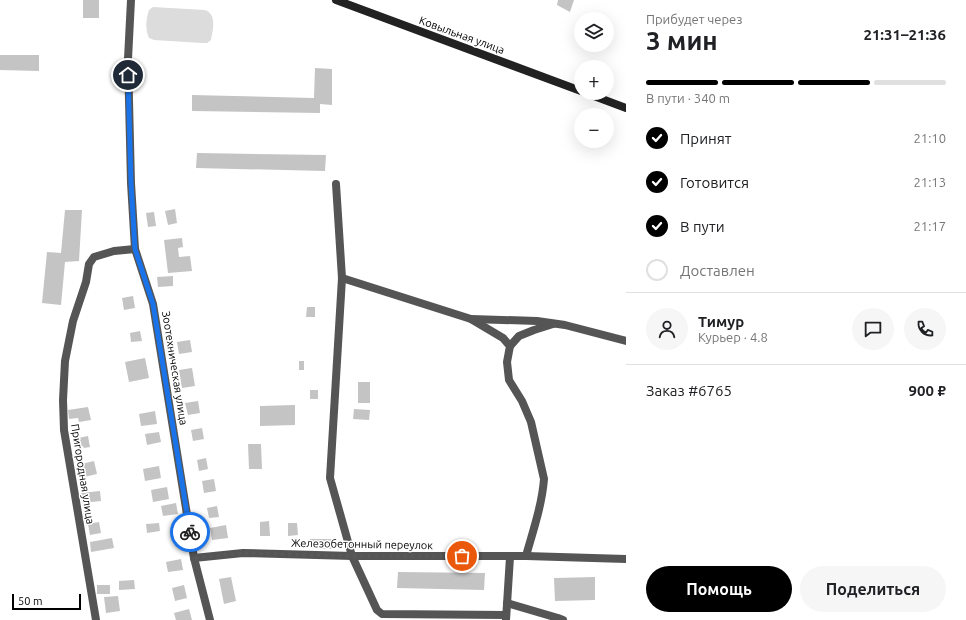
<!DOCTYPE html>
<html lang="ru">
<meta charset="utf-8">
<style>
body{margin:0;font-family:Ubuntu,sans-serif;background:#f6f6f6;color:#202124;height:100vh;display:flex;flex-direction:column;font-size:15px;white-space:nowrap}
*{box-sizing:border-box;margin:0}
p{font-size:13px;color:#757577}
.icon{flex:none;width:22px;height:22px;fill:none;stroke:currentColor;stroke-width:2;stroke-linecap:round;stroke-linejoin:round}
.map{position:relative;flex:1;overflow:hidden}
.panel{display:flex;flex-direction:column;background:#fff;width:340px}
.panel>*{flex:none}
.controls{position:absolute;left:574px;top:12px;display:grid;gap:8px}
.controls a{display:grid;place-items:center;width:40px;height:40px;border-radius:50%;background:#fff;box-shadow:0 4px 16px #0002;font-size:20px}
.scale{position:absolute;left:12px;bottom:10px;width:69px;box-sizing:border-box;padding-left:4px;border:2px solid #000;border-top:0;font-size:11px;line-height:14px;white-space:nowrap;color:#000;-webkit-text-stroke:3px #fff;paint-order:stroke}
.pin{position:absolute;display:grid;place-items:center;width:34px;height:34px;color:#fff;margin:-17px;border:2px solid #fff;border-radius:50%;box-shadow:0 1px 4px #0007}
.courier{position:absolute;display:grid;place-items:center;width:40px;height:40px;margin:-20px;border:3px solid #1a73e8;border-radius:50%;background:#fff;color:#222;box-shadow:0 1px 5px #0007}
.overview em{font-style:normal;font-weight:700}
.overview div{display:flex;flex-direction:column-reverse}
.overview{display:flex;align-items:center;justify-content:space-between;height:68px;padding:0 20px}
h1{font-size:26px;font-weight:700;line-height:30px}
.bar{display:grid;grid-template-columns:repeat(4,1fr);gap:6px 4px;align-content:center;height:48px;padding:0 20px}
.bar i{height:5px;border-radius:3px;background:#e0e0e0}
.bar .selected{background:#000}
.bar p{grid-column:span 4}
.line{display:flex;align-items:center;gap:10px;padding:0 20px;border-top:1px solid #e0e0e0}
.line div{flex:1}
.round{display:grid;place-items:center;flex:none;width:42px;height:42px;border-radius:21px;background:#f6f6f6}
ol{padding:0 20px;list-style:none}
li{display:flex;align-items:center;gap:12px;height:44px}
li p{margin-inline-start:auto}
li .icon{padding:4px;border-radius:50%;background:#000;color:#fff;stroke-width:4}
li:last-child{color:#757577}
li i{width:22px;height:22px;border:2px solid #e0e0e0;border-radius:50%}
.button{display:flex;gap:8px;margin-top:auto;padding:8px 20px}
.button a{flex:1;height:46px;border-radius:24px;background:#000;color:#fff;font-size:16px;font-weight:700;line-height:46px;text-align:center}
.button a+a{background:#f6f6f6;color:#202124}
main{display:flex;flex:1;min-height:0}
.map>svg:first-child{display:block}
.green{fill:#dcdcdc}
.building{fill:#c4c4c4}
.lines{fill:none;stroke-linecap:round;stroke-linejoin:round}
.minor{stroke:#555;stroke-width:8}
.secondary{stroke:#222;stroke-width:8}
.done{stroke:#595959;stroke-width:4;stroke-dasharray:0 7.2}
.route{stroke:#1a73e8;stroke-width:5}
.labels{text-anchor:middle;dominant-baseline:central;stroke-width:3;stroke-linejoin:round;paint-order:stroke}
.street-label{font-size:11px;fill:#000;stroke:#fff}
</style>
<main>
<div class="map">
<svg width="626" height="620" viewBox="0 0 626 620">
<rect width="100%" height="100%" fill="#fff"/>
<path class="green" d="M153,7l52,3c12,4 8,20 6,30l-4,3h-5l-48,-3 -5,-2c-4,-9 -3,-19 0,-28z"/>
<g class="building">
<rect x="83" y="0" width="16" height="18"/>
<path d="M558,0h16l-4,12 -13,-7z"/>
<path d="M0,55h39v16l-39,-1z"/>
<path d="M315,68l17,1v36l-12,-1v9l-128,-2v-16l122,3z"/>
<path d="M197,153l129,2 -1,16 -129,-3z"/>
<path d="M175,209l2,14 -9,2 -3,-14z"/>
<path d="M65,210h17l-3,51 -14,1 -4,43 -19,-2 5,-51 14,1z"/>
<path d="M154,212l2,14 -8,1 -2,-14z"/>
<path d="M182,238l1,9 -5,1 1,9 11,-1 2,15 -24,2 -4,-33z"/>
<path d="M173,276v10l-15,1 -1,-10z"/>
<path d="M133,296l2,12 -11,2 -2,-12z"/>
<path d="M307,307h8v10h-9z"/>
<path d="M140,331l2,10 -11,1 -1,-9z"/>
<path d="M190,340l2,12 -13,2 -2,-12z"/>
<path d="M145,358l4,20 -20,4 -4,-20z"/>
<rect x="299" y="361" width="5" height="9"/>
<path d="M192,368l3,18 -13,2 -3,-18z"/>
<rect x="358" y="382" width="12" height="21"/>
<rect x="310" y="390" width="8" height="9"/>
<path d="M198,401l2,12 -12,2 -3,-12z"/>
<path d="M295,405v20l-35,1v-20z"/>
<path d="M88,407l3,13 -12,2 -1,-4 -9,1 -1,-9z"/>
<path d="M354,409l16,1 -1,10 -16,-1z"/>
<path d="M155,411l2,13 -16,2 -2,-12z"/>
<path d="M202,428l2,11 -11,2 -2,-11z"/>
<path d="M159,432l2,10 -14,3 -2,-11z"/>
<path d="M88,436l2,11 -6,1 -1,-2 -8,1 -2,-8z"/>
<path d="M248,444h13l1,25h-13z"/>
<path d="M206,458l2,11 -9,2 -2,-11z"/>
<path d="M94,461l3,13 -17,4 -3,-13z"/>
<path d="M159,466l2,12 -16,3 -2,-12z"/>
<path d="M214,479l2,12 -12,2 -2,-12z"/>
<path d="M167,487l2,12 -16,3 -2,-12z"/>
<path d="M100,491l1,10 -19,2 -1,-10z"/>
<path d="M176,503l2,11 -15,2 -2,-10z"/>
<path d="M217,506l2,11 -10,1 -2,-10z"/>
<path d="M269,521l1,15h-10v-14z"/>
<path d="M99,522l2,11 -11,2 -2,-11z"/>
<path d="M159,523l1,8 -13,2 -1,-9z"/>
<path d="M288,523h9l1,12 -10,1z"/>
<path d="M226,525l2,13 -16,2 -2,-12z"/>
<path d="M183,533l2,12 -9,2 -2,-13z"/>
<path d="M112,538l2,10 -23,4 -1,-10z"/>
<path d="M310,539h24l-1,10 -23,-1z"/>
<path d="M181,559l2,11 -15,2 -2,-10z"/>
<path d="M398,572l87,1 -1,17 -87,-2z"/>
<path d="M231,577l5,24 -12,3 -5,-25z"/>
<path d="M595,577v23l-40,1 -1,-23z"/>
<path d="M134,580l1,9 -16,1v-9z"/>
<rect x="97" y="585" width="13" height="9"/>
<path d="M184,585l3,13 -12,3 -3,-13z"/>
<path d="M118,596l2,15 -14,2 -2,-16z"/>
<path d="M189,609l3,11h-16l-2,-7z"/>
</g>
<g class="lines">
<g class="minor">
<path d="M131,0l-3,59 3,124 4,66 18,55 41,254 16,62"/>
<path d="M336,184l6,94 -12,200 22,78 25,54 5,4 124,1"/>
<path d="M342,278l129,41 32,19 7,8 -3,16 2,18 13,21 9,21 13,57c-2,26 -11,52 -18,77"/>
<path d="M471,319l66,2 28,4 61,16"/>
<path d="M510,346l9,-10 15,-6 19,-6"/>
<path d="M194,558l49,-5 109,3h174l100,3"/>
<path d="M507,603l51,15 5,2"/>
<path d="M96,620l-32,-190 -1,-30 2,-39 8,-40 13,-39 3,-18 5,-7 20,-6 21,-2"/>
<path d="M506,620l4,-63"/>
</g>
<g class="secondary">
<path d="M336,0l245,91"/>
<path d="M586,93l40,15"/>
</g>
</g>
<g class="lines">
<path class="done" d="M190,532l4,26 49,-5 109,3h110"/>
<path class="route" d="M128,75l3,108 4,66 18,55 37,228"/>
</g>
<g class="labels">
<g class="street-label">
<text transform="translate(462 35) rotate(20)">Ковыльная улица</text>
<text transform="translate(175 368) rotate(81)">Зоотехническая улица</text>
<text transform="translate(83 474) rotate(81)">Пригородная улица</text>
<text transform="translate(362 544) rotate(1)">Железобетонный переулок</text>
</g>
</g>
</svg>
<div class="controls">
<a><svg class="icon" aria-label="layers" viewBox="0 0 24 24"><path d="M12 4l9 5-9 5-9-5zM3 14l9 5 9-5"/></svg></a>
<a>+</a>
<a>−</a>
</div>
<div class="scale">50 m</div>
<div class="pin" style="left:462px;top:556px;background:#ea580c"><svg class="icon" aria-label="bag" viewBox="0 0 24 24"><path d="M5 8h14l-1 12H6zM9 8a3 3 0 0 1 6 0"/></svg></div>
<div class="pin" style="left:128px;top:75px;background:#1f2937"><svg class="icon" aria-label="home" viewBox="0 0 24 24"><path d="M3 11l9-7 9 7M6 9v11h12V9"/></svg></div>
<div class="courier" style="left:190px;top:532px"><svg class="icon" aria-label="bike" viewBox="0 0 24 24"><circle cx="6" cy="16" r="4"/><circle cx="18" cy="16" r="4"/><path d="M6 16l4-8h5l3 8M10 8l3 8H6M13 5h3"/></svg></div>
</div>
<section class="panel">
<div class="overview"><div><h1>3 мин</h1><p>Прибудет через</p></div><em>21:31–21:36</em></div>
<div class="bar"><i class="selected"></i><i class="selected"></i><i class="selected"></i><i></i><p>В пути · 340 m</p></div>
<ol>
<li><svg class="icon" aria-label="check" viewBox="0 0 24 24"><path d="M5 12l5 5 9-10"/></svg>Принят<p>21:10</p></li>
<li><svg class="icon" aria-label="check" viewBox="0 0 24 24"><path d="M5 12l5 5 9-10"/></svg>Готовится<p>21:13</p></li>
<li><svg class="icon" aria-label="check" viewBox="0 0 24 24"><path d="M5 12l5 5 9-10"/></svg>В пути<p>21:17</p></li>
<li><i></i>Доставлен</li>
</ol>
<div class="line" style="height:72px"><a class="round"><svg class="icon" aria-label="person" viewBox="0 0 24 24"><circle cx="12" cy="8" r="4"/><path d="M4 21q1-7 8-7t8 7"/></svg></a><div><b>Тимур</b><p>Курьер · 4.8</p></div><a class="round"><svg class="icon" aria-label="chat" viewBox="0 0 24 24"><path d="M4 5h16v11H9l-5 4z"/></svg></a><a class="round"><svg class="icon" aria-label="phone" viewBox="0 0 24 24"><path d="M5 4h4l2 5-3 2q2 4 5 5l2-3 5 2v4C11 20 4 13 5 4z"/></svg></a></div>
<div class="line" style="height:52px"><div>Заказ #6765</div><b>900 ₽</b></div>
<div class="button"><a>Помощь</a><a>Поделиться</a></div>
</section>
</main>
